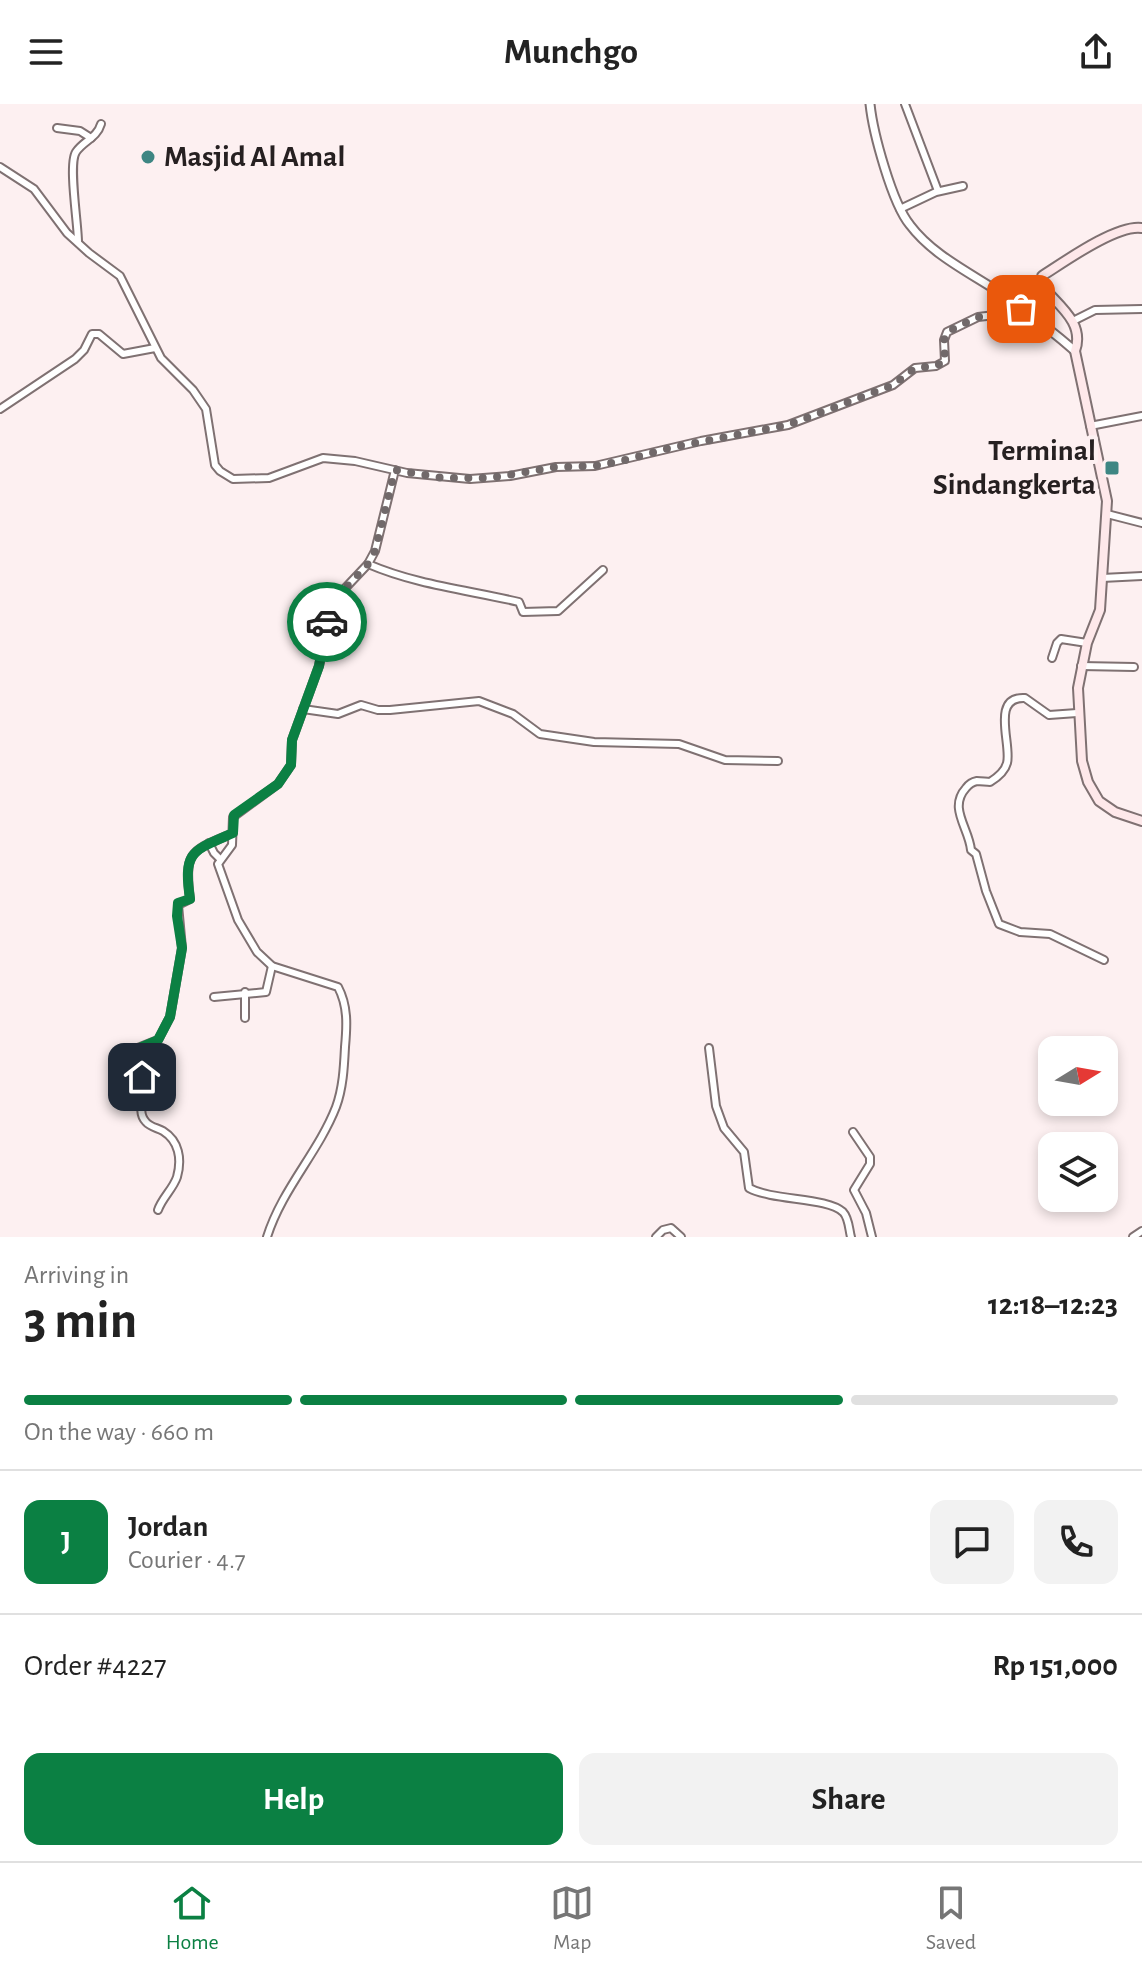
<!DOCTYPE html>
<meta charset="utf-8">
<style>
body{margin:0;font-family:"Alegreya Sans",sans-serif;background:#f2f2f2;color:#222;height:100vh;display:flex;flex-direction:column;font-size:30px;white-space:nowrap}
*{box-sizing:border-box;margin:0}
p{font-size:26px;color:#767676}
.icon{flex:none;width:44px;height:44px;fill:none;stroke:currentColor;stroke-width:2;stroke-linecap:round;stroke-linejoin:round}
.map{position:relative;height:1133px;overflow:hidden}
.drawer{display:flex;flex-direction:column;background:#fff;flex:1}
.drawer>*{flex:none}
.needle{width:52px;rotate:79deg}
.fabs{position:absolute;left:1038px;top:932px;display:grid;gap:16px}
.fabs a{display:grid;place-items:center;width:80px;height:80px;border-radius:16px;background:#fff;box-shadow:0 4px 12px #0003;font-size:40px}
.pin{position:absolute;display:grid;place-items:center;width:68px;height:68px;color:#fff;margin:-34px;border-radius:16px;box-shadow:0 4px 12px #0006}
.courier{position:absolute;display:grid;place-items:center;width:80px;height:80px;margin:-40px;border:6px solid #0b8043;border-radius:50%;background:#fff;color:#222;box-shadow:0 2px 10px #0007}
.overview em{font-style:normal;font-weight:700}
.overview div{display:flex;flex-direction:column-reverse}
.overview{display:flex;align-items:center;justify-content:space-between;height:136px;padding:0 24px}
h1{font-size:52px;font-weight:700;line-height:60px}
.bar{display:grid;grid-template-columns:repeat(4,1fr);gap:12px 8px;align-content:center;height:96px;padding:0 24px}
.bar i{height:10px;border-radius:6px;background:#e0e0e0}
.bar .active{background:#0b8043}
.bar p{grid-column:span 4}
.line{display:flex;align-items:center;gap:20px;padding:0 24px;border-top:2px solid #e0e0e0}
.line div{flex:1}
.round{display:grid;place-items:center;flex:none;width:84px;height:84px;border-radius:16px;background:#f2f2f2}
.primary-button{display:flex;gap:16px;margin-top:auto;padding:16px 24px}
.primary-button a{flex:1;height:92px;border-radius:16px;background:#0b8043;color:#fff;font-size:32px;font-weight:700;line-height:92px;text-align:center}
.primary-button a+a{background:#f2f2f2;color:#222}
header{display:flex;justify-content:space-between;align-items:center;height:104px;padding:0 24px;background:#fff;font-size:36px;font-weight:700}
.menu{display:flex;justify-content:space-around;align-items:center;height:112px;border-top:2px solid #e0e0e0;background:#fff;font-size:22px;color:#767676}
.menu a{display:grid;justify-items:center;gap:4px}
.menu .active{color:#0b8043}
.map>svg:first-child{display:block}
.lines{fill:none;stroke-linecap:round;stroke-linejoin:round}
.minor-casing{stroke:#7f7172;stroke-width:10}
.tertiary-casing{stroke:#7f7172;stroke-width:11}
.secondary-casing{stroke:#7f7172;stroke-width:12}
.minor{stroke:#fff;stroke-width:6}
.tertiary{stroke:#fff;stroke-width:7}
.secondary{stroke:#fee8ea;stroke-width:8}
.done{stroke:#71696a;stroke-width:8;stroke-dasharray:0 14.4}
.route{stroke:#0b8043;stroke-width:10}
.poi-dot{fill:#3e8683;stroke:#fdf0f1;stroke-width:3}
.labels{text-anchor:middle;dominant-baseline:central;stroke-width:8;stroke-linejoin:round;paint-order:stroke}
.poi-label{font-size:30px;font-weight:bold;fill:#262021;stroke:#fdf0f1;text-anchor:start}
</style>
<header><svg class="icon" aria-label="menu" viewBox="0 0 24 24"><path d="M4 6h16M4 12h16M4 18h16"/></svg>Munchgo<svg class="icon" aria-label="share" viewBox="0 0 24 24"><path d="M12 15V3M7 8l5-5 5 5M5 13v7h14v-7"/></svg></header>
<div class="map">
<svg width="1142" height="1133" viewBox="0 0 1142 1133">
<rect width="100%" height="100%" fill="#fdf0f1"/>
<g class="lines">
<defs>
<g id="minor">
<path d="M905,0l33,87"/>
<path d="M57,24l23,3 11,7"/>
<path d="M0,63l34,22 33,44 22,20 31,23 41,82 32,32 13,19 9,56 5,6 13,8 36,-1 54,-20 32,3 52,12 63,6 40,-3 46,-9 39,-1 106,-25 87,-16 105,-40 22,-17 21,-2 9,-5 -1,-21 3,-8 31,-15 34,-4 9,-4"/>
<path d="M900,105l36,-17 27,-6"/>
<path d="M78,138c0,-19 -10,-78 -2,-90 7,-11 21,-14 25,-28"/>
<path d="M1073,217l22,-11 47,-1"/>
<path d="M0,305l75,-50 9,-9 8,-16h7l24,20 32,-6"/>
<path d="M1090,322l52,-10"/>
<path d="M1107,410l35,9"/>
<path d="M368,460c49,21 100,26 151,38l4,10 35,-1 45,-41"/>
<path d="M1102,474l40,-2"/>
<path d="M1052,554l5,-15 4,-4 26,4"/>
<path d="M1081,562l53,1"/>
<path d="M303,605l35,5 23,-9 17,5h12l89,-9 34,13 27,20 54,8 85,2 46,16 53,1"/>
<path d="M1077,609l-28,2 -24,-17c-35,-2 -13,47 -18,65 -2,8 -9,14 -17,19 -4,0 -8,-1 -13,-1 -5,1 -8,3 -11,7 -18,20 3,40 5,62l5,4 10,37 13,33 21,8 30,2 54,26"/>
<path d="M209,739l5,10 6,6"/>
<path d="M214,893l52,-5 6,-26"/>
<path d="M245,914v-26"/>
<path d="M709,944l7,58 8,22 20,24 5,36c24,13 78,9 94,24 6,6 6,18 8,25"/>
<path d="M853,1028l17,25v7l-16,26 12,23 6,24"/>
<path d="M158,1106c4,-12 15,-21 19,-33 5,-18 2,-36 -14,-46 -5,-3 -13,-4 -17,-9 -10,-11 -1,-24 -1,-37 -6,-15 -16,-20 -7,-37l20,-8 12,-23 12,-69 -4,-43 12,-6c-6,-49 1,-48 43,-66"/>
<path d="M267,1133c15,-48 51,-84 69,-130 7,-19 8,-40 9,-60 2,-22 3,-41 -7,-60l-66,-21 -15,-14 -19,-32 -20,-56 14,-19 1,-28 45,-33 13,-19 1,-25 27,-74 9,-47 6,-19 34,-36 7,-13 20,-81"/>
<path d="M656,1133l7,-7 8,-2 10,9"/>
<path d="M1133,1133l9,-6"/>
</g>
<path id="tertiary" d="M870,0c3,29 22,99 40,121 24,32 65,50 98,73 23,17 46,35 67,53"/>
<path id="secondary" d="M1142,124c-25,-4 -78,34 -100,48v10c17,20 43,37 33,65l32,150 -7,109 -13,33 -9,45 4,73 6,21 11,19 16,11 27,9"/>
</defs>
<use href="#minor" class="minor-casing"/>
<use href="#tertiary" class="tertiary-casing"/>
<use href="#secondary" class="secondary-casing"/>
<use href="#minor" class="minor"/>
<use href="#tertiary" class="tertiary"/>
<use href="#secondary" class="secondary"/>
</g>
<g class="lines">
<path class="done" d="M327,518l7,-22 34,-36 7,-13 20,-81 48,8h47l66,-11 39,-1 26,-5 49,-13 118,-23 105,-40 22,-17 21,-2 9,-5 -1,-21 3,-8 31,-15 34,-4 9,-4"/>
<path class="route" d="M142,973l-9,-14 4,-14 21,-9 12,-23 12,-69 -5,-32 1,-13 12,-4c-7,-48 2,-48 43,-66l1,-18 44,-31 13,-19 1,-25 27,-74 8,-44"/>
</g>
<g class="poi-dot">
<circle cx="148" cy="53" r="8"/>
<rect x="1104" y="356" width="16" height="16" rx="4"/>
</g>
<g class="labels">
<g class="poi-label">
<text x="164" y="53">Masjid Al Amal</text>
<text x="1096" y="347" text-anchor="end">Terminal<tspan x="1096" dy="34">Sindangkerta</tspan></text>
</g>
</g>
</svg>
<div class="fabs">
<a><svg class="needle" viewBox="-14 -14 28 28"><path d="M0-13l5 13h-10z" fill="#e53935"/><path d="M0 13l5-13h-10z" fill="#767676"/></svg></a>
<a><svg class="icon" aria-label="layers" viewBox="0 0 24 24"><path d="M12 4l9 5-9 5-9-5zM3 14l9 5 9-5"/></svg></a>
</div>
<div class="pin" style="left:1021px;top:205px;background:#ea580c"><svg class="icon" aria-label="bag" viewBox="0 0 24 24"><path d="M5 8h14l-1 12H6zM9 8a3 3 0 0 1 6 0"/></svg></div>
<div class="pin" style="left:142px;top:973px;background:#1f2937"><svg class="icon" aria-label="home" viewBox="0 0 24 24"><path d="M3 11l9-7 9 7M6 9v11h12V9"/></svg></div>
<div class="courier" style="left:327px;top:518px"><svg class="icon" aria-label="car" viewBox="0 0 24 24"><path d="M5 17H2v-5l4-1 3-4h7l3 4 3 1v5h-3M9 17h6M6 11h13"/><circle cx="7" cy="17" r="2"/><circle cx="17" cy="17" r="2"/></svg></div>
</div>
<section class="drawer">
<div class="overview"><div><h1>3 min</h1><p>Arriving in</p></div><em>12:18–12:23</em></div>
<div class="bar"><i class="active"></i><i class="active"></i><i class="active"></i><i></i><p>On the way · 660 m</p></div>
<div class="line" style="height:144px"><b class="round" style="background:#0b8043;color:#fff">J</b><div><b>Jordan</b><p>Courier · 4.7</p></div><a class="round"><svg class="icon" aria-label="chat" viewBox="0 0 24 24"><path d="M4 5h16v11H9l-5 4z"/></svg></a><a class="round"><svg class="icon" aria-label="phone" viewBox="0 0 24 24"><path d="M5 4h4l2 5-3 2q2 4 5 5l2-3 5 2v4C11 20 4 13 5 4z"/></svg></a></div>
<div class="line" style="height:104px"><div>Order #4227</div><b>Rp 151,000</b></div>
<div class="primary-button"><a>Help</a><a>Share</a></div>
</section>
<nav class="menu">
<a class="active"><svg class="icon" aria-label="home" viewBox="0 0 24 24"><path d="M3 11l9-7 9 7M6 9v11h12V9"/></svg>Home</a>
<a><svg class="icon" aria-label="map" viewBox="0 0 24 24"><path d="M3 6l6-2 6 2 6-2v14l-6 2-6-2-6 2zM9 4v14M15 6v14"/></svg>Map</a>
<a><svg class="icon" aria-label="saved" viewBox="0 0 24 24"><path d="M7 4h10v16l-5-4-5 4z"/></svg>Saved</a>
</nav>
